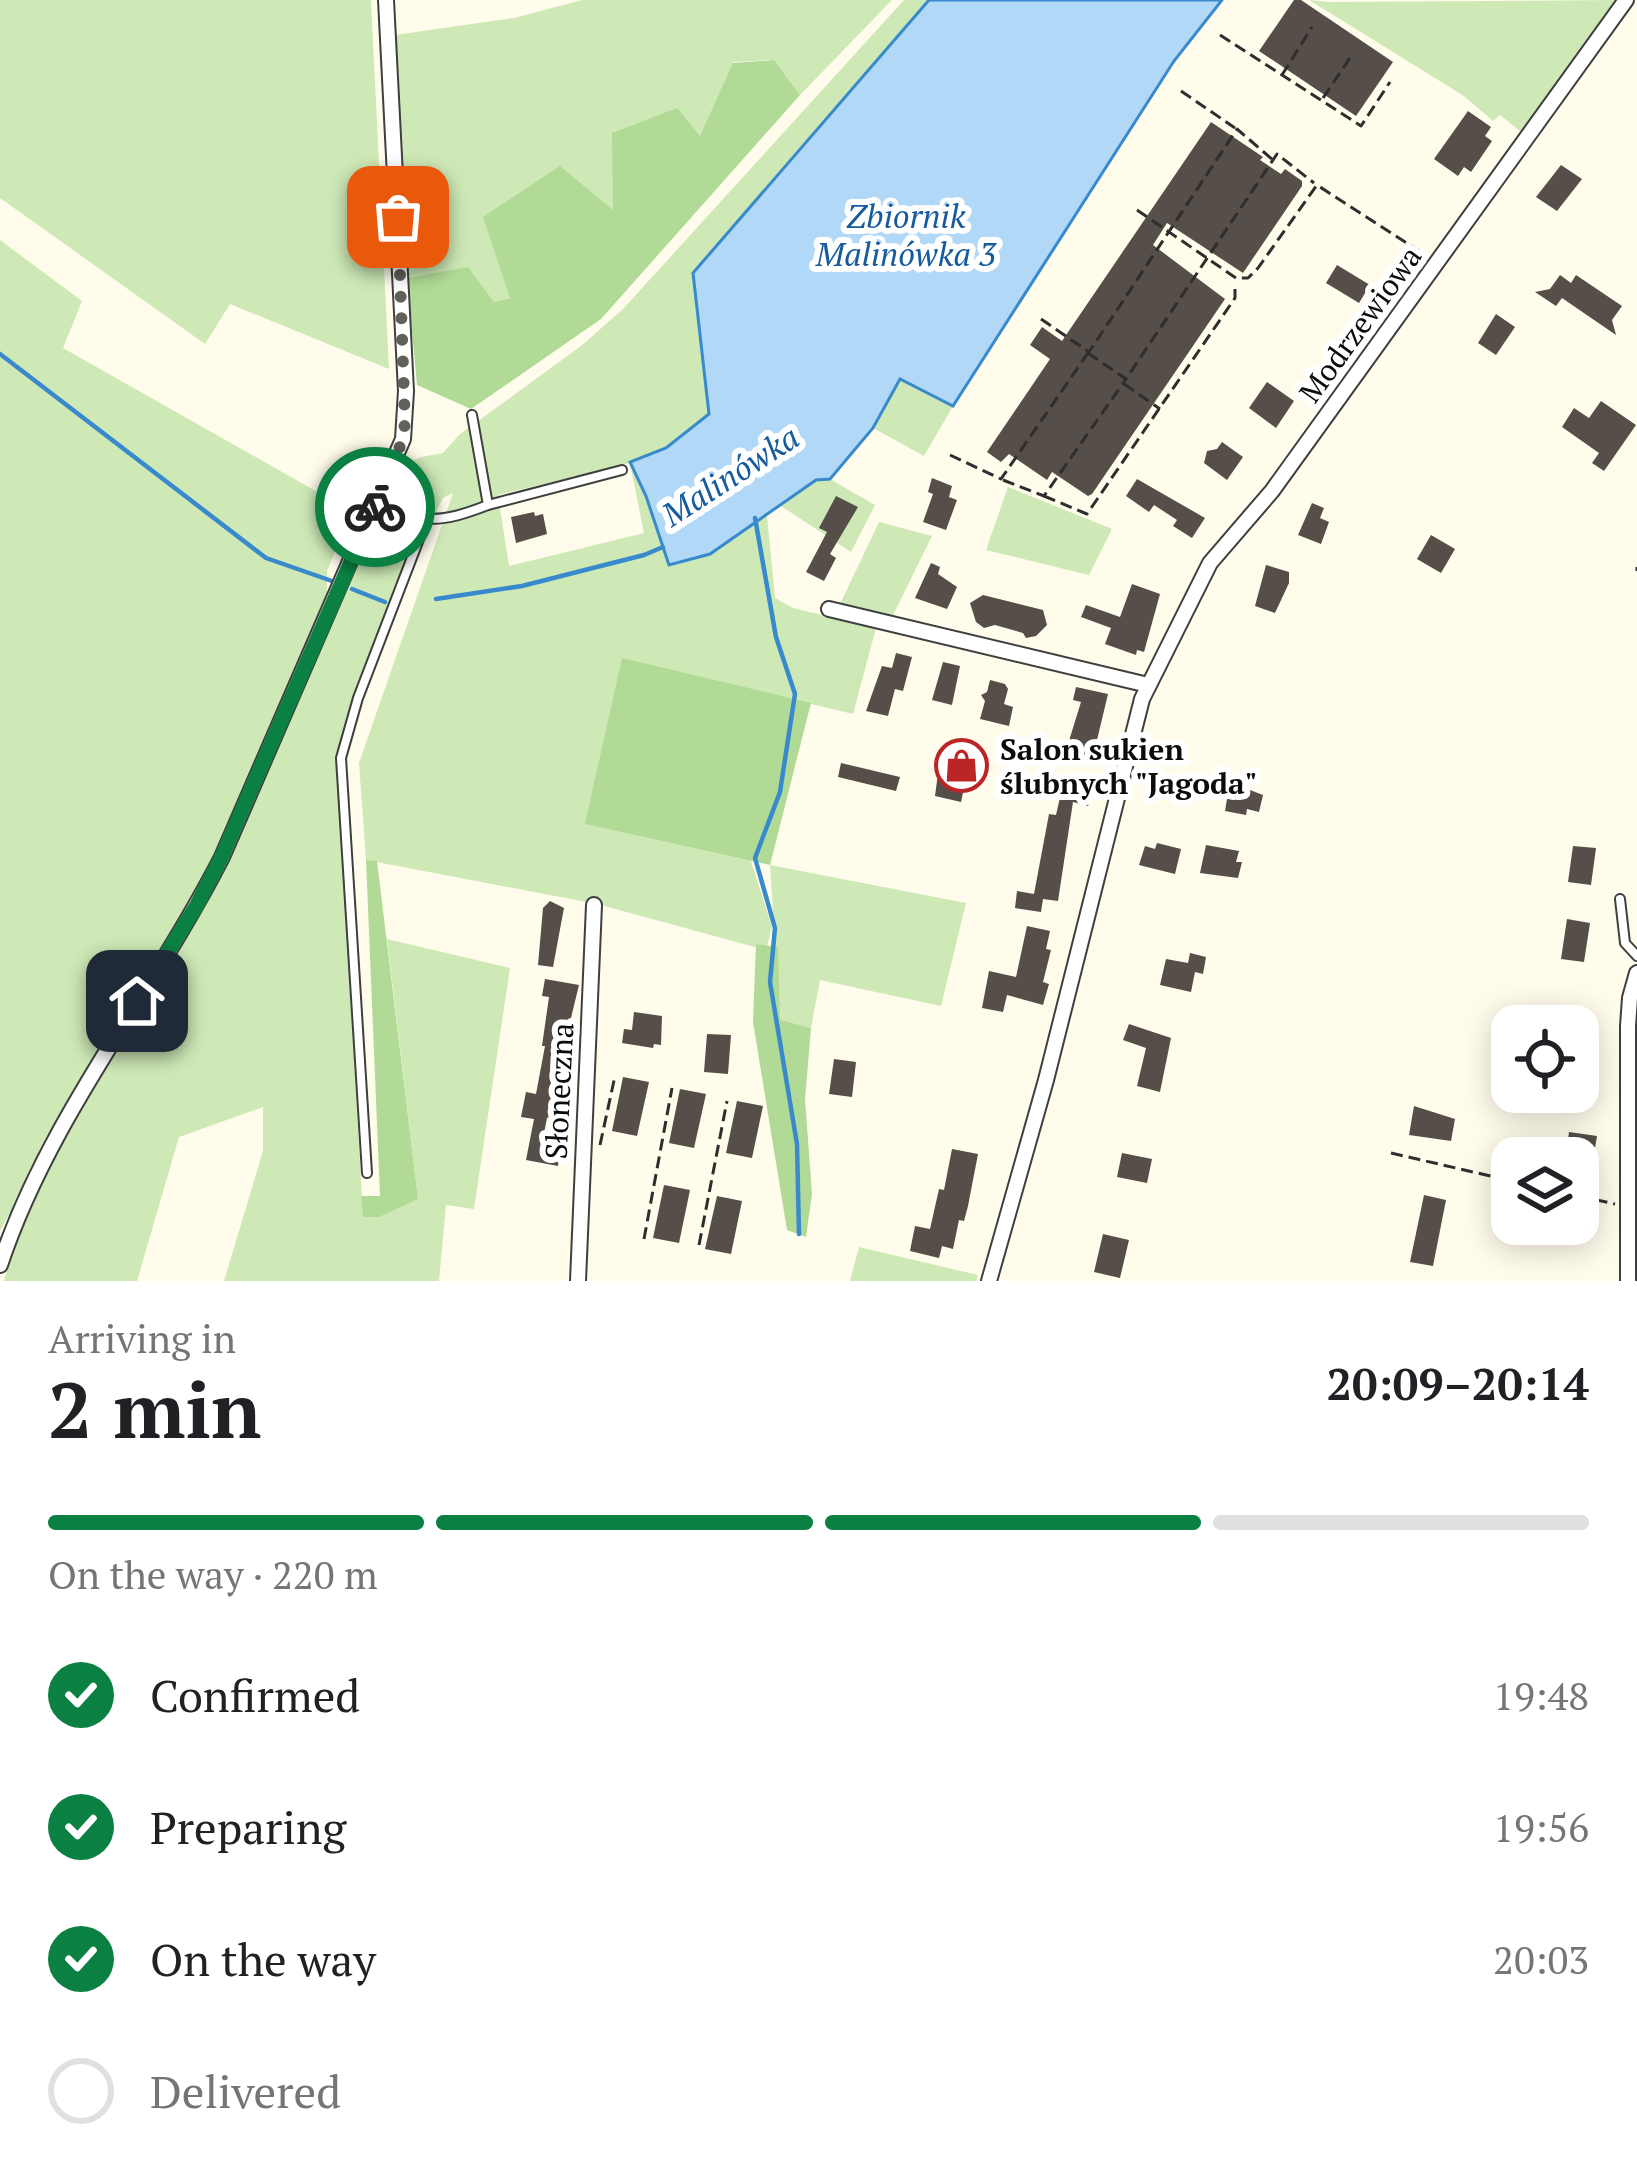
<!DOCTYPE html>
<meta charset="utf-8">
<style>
body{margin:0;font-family:"PT Serif",serif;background:#f2f2f2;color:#202124;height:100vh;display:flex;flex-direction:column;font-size:45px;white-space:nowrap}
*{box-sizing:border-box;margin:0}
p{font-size:39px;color:#757577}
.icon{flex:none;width:66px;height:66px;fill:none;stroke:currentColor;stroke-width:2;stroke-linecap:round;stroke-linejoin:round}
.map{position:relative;height:1281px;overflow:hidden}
.details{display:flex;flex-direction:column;background:#fff;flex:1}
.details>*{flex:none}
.controls{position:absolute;left:1491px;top:1005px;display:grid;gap:24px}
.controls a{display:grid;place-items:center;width:108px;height:108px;border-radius:24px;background:#fff;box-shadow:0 6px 30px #0003;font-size:60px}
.pin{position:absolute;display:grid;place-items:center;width:102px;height:102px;color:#fff;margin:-51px;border-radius:24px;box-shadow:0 6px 18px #0006}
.courier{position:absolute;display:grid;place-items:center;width:120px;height:120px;margin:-60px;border:9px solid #0b8043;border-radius:50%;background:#fff;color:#222;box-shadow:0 3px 15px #0007}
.head em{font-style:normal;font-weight:800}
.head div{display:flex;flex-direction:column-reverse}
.head{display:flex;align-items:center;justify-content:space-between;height:204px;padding:0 48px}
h1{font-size:78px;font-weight:800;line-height:90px}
.bar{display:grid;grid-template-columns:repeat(4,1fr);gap:18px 12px;align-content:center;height:144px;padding:0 48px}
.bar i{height:15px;border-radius:9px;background:#e0e0e0}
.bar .current{background:#0b8043}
.bar p{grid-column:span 4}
ol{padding:0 48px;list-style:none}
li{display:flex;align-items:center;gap:36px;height:132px}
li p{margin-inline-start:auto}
li .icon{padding:12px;border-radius:50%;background:#0b8043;color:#fff;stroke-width:4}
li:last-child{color:#757577}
li i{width:66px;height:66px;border:6px solid #e0e0e0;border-radius:50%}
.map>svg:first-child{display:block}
.green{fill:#cee9b6;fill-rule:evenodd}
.forest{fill:#b0da95}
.water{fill:#b1d8f6;stroke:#388acd;stroke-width:3}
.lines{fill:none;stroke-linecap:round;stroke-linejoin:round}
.stream{stroke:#388acd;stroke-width:4.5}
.building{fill:#554e49}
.lane-casing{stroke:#3f3f3f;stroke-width:12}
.street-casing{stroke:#3f3f3f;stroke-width:18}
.path{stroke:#2e2e2e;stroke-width:3;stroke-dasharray:12 6;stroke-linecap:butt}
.lane{stroke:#fff;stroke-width:8}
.street{stroke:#fff;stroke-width:14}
.done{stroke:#61605a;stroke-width:12;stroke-dasharray:0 21.6}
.route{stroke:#0b8043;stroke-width:15}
.labels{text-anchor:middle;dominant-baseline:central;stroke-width:12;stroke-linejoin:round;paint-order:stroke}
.street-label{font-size:30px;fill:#0c0c0c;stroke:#fff}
.poi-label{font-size:30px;font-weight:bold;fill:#0c0c0c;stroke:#fff;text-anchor:start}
.water-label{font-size:33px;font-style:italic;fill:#165b9e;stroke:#fff}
</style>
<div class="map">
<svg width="1637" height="1281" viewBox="0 0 1637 1281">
<rect width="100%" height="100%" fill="#fffcec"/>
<g class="green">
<path d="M0,0h371l18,369 -159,-65 -25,40 -205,-146z"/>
<path d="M582,0h310l-92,95 -26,-35 -40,2 -34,75 -190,161 -16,4 -26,-34 -61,10 -12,-243 119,-17z"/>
<path d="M904,0h25l-236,273 16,141 -43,34 -35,15 15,33 99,34 22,-14 8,82 18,10 83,20 -23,86 -231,-55 -36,165 165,37 21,66 -6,23 -169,-46 -231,-44 -7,-97 94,-270 -10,5 -7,14c-16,2 -39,-3 -50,-16l15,-29 20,-10 22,-4 16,-18 122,-89 42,-37zM630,463l14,70 -135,33 -11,-71z"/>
<path d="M1309,0l21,2 291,-2 -100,132 -21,-17 -7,6 -29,-25z"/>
<path d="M0,240l82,61 -19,47 288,163 -24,60v22l-99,240 -29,55 -90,142 -109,201z"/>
<path d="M900,378l53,28 -29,50 -51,-28z"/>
<path d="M830,479l45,26 -24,47 -70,-46 35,-26z"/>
<path d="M1008,487l104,42 -23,46 -103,-25z"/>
<path d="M376,517l44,12 -76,197 -7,35 26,456 55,-18 -31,-260 123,29 -36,241 -28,-4 -7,76h-215l39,-130v-44l-84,30 -42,144h-133l18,-60 65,-126 118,-192z"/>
<path d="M879,522l53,14 -40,81 -52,-13z"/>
<path d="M770,865l196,38 -25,103 -121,-26 -9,48 -31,-7z"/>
<path d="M859,1247l119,28 -2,6h-126z"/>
</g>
<g class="forest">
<path d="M774,60l26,35 -199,224 -130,90 -54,-24 -10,-107 61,-11 26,35 16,-4 -27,-81 77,-51 53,44 -1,-77 65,-25 23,28 33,-73z"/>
<path d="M622,658l189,45 -41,162 -185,-41z"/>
<path d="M366,860l11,1 41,338 -39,18h-16l-2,-21h19z"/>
<path d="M756,944l22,3 2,73 31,8 -6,71 7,95 -6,43 -19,-7 -34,-208z"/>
</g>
<path class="water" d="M929,0h293l-48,61 -221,345 -53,-27 -27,49 -43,51 -14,1 -106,74 -41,11 -23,-69 -16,-34 36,-14 43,-34 -16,-141z"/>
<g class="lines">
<g class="stream">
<path d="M0,354l266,204 66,23"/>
<path d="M755,518l21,119 19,57 -15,98 -25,66 20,70 -5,54 27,162 2,90"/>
<path d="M352,589l33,13"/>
<path d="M436,599l86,-13 122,-31 19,-8"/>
</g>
</g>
<g class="building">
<path d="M1294,0h7l92,62 -37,54 -97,-65z"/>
<path d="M1468,111l23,16 -6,9 7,5 -21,31 -7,-5 -6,9 -24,-17z"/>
<path d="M1211,122l52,35 -3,3 21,14 4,-5 17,12v5l-59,87 -76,-50 -14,22 72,54 -133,195 -4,2 -36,-24 -5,8 -38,-26 -8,8 -14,-10 63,-93 -20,-14 12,-18 20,14z"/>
<path d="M1561,165l21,14 -25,32 -21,-14z"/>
<path d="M1337,265l33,20 -11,18 -33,-20z"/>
<path d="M1560,275l11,8 5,-8 46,31 -10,14 4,15 -54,-37 -6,8 -21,-14 15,-3z"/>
<path d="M1496,314l19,13 -19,28 -18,-12z"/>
<path d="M1267,382l27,19 -18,27 -27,-20z"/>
<path d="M1601,401l35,24 -32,46 -12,-8 7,-10 -37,-26 12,-19 15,10z"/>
<path d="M1222,442l21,15 -16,23 -23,-17 3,-12 10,-2z"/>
<path d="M932,478l20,8 -3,11 8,3 -11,30 -23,-8 10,-28 -5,-2z"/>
<path d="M1137,479l68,39 -13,20 -19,-12 4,-6 -23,-15 -5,7 -23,-16z"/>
<path d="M836,496l22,11 -28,47 6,4 -12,23 -18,-9 21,-40 -8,-4z"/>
<path d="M1312,503l12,5 -4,10 9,4 -8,22 -23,-9z"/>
<path d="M534,512l1,4 8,-2 4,20 -31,9 -5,-26z"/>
<path d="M1431,535l24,14 -14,24 -24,-14z"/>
<path d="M931,563l9,4 -2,7 19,13 -10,22 -32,-11z"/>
<path d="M1266,565l23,7v11l-14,30 -20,-7z"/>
<path d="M1132,584l28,10 -16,58 -7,-2 -1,5 -31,-11 6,-16 -30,-11 5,-12 34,12z"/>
<path d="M983,595l60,15 4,15 -11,11 -10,2 -3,-5 -28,-8 -11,3 -8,-6 -6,-19z"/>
<path d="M896,653l16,4 -9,34 -8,-2 -7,27 -22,-5 16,-45 10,2z"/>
<path d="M943,662l17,4 -8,39 -20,-5z"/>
<path d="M990,680l15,4 3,5 -4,15 9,3 -4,19 -29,-7 5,-18 -4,-6 6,-3z"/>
<path d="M1076,687l32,7 -11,46 6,2 -4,14 -7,-1 -2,8 -26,-6 17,-55 -8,-2z"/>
<path d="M945,754l25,6 -9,42 -26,-6 4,-30 3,1z"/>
<path d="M841,763l59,14 -4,14 -58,-14z"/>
<path d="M1063,784l29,7 -4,15 -15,-4 -15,99 -15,-2 -2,13 -26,-4 2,-17 17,3 15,-80 7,1z"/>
<path d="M1237,785l26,10 -4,17 -12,-3 -1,6 -21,-4 2,-12 -4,-5z"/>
<path d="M1157,843l24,6 -6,25 -36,-9 6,-19 10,3z"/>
<path d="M1206,845l33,6 -3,11h6l-4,16 -38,-5z"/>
<path d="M1573,846l23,2 -5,37 -23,-3z"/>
<path d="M550,901l14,7 -11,59 -15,-2 5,-57z"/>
<path d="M1567,919l23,4 -6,39 -23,-3z"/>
<path d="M1027,926l23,5 -4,18 5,1 -8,32 6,2 -6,21 -36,-10 -4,17 -21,-4 7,-37 27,6z"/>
<path d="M1190,953l16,4 -3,17 -8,-2 -4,20 -31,-7 6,-26 22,4z"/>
<path d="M545,979l34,6 -29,119 7,9 -10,5 -5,25 19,3 -3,20 -32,-6 8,-41 -13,-2 5,-25 10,2 9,-48h-3l7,-49 -7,-1z"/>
<path d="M634,1012l28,4 -1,29 -7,-1 -1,4 -31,-5 2,-14 8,1z"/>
<path d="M1129,1024l42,14 -11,54 -23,-6 9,-38 -23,-8z"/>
<path d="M707,1034l24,1 -3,39 -24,-2z"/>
<path d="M834,1059l22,3 -4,35 -23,-3z"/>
<path d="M623,1077l26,5 -12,54 -25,-5z"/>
<path d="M680,1089l26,5 -12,54 -25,-5z"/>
<path d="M737,1101l26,5 -11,52 -26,-5z"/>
<path d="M1414,1106l41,13 -4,22 -42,-6z"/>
<path d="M1569,1132l28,4 -3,18 -6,-1 -1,5 -31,-4 4,-15 8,1z"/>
<path d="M952,1149l26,5 -10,52 -4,15 -5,-1 -6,29 -11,-3 -3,12 -29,-7 5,-25 15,3 9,-40 5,1z"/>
<path d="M1122,1153l30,6 -5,24 -30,-6z"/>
<path d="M664,1185l26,5 -11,53 -26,-5z"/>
<path d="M1424,1195l22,5 -13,66 -23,-4z"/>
<path d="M717,1196l25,5 -11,53 -26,-5z"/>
<path d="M1103,1234l26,6 -9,38 -26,-6z"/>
</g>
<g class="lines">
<defs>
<g id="lane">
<path d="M472,415l16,90 134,-35"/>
<path d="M376,504c49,19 63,20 112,1"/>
<path d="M1620,899l5,44 12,13"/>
<path d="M367,1173l-26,-415 17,-60 68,-177"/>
</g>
<g id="street">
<path d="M829,609l319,76"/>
<path d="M0,1265c49,-148 152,-271 222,-408l181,-418 3,-48 -20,-391"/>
<path d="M578,1281l16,-376"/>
<path d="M989,1281l57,-201 96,-381 68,-136 62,-72 354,-491"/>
<path d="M1628,1281v-255l2,-28 7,-25"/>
</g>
</defs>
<use href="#lane" class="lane-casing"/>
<use href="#street" class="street-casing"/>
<g class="path">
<path d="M1220,35l141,91 29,-44"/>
<path d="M1282,75l30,-48"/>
<path d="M1181,91l54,37"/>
<path d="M1323,98l29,-43"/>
<path d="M1137,210l99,68h12l10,-10 59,-83 105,68"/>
<path d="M1041,319l48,33 148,-223 36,31"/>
<path d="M1088,353l38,26 151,-225 37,29"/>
<path d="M1124,384l36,25"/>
<path d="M950,455l51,24 87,-126"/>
<path d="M1003,480l41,16 82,-117"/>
<path d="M1044,496l43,18 148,-216v-9"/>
<path d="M1637,567v4"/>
<path d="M600,1145l15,-69"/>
<path d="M1391,1153l121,28"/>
<path d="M1578,1196l37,8"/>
<path d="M644,1239l28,-151"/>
<path d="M699,1245l28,-144"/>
</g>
<use href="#lane" class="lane"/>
<use href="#street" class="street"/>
</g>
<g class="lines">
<path class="done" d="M375,507l23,-53 7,-30 -7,-207"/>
<path class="route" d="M137,1001l60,-96 25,-49 153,-349"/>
</g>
<defs>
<symbol id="shop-ring" viewBox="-11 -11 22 22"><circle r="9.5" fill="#fff" stroke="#bc2525" stroke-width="1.5"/><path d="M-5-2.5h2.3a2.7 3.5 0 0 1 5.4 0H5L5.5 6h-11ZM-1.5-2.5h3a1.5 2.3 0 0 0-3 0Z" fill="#bc2525"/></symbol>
</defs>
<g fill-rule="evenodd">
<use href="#shop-ring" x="932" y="736" width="59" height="59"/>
</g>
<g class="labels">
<g class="street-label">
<text transform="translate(1360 324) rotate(-54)">Modrzewiowa</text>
<text transform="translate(559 1091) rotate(-87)">Słoneczna</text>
</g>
<g class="poi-label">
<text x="1000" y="749">Salon sukien<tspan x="1000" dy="34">ślubnych "Jagoda"</tspan></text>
</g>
<g class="water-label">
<text x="906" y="215">Zbiornik<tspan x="906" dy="38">Malinówka 3</tspan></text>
<text transform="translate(730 475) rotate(-33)">Malinówka</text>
</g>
</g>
</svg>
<div class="controls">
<a><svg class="icon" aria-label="locate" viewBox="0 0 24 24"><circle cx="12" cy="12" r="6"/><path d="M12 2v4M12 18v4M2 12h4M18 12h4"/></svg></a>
<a><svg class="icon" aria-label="layers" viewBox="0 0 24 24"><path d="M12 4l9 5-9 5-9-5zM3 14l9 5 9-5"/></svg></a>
</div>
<div class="pin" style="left:398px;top:217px;background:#ea580c"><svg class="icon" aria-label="bag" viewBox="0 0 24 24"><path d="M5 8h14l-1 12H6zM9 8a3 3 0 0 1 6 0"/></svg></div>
<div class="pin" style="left:137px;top:1001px;background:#1f2937"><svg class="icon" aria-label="home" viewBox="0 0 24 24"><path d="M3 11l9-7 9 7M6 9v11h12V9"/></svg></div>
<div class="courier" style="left:375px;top:507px"><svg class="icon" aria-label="bike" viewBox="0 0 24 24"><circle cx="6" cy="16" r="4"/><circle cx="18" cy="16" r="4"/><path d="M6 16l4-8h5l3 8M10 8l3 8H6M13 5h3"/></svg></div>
</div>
<section class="details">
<div class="head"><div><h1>2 min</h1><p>Arriving in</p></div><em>20:09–20:14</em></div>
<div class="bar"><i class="current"></i><i class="current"></i><i class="current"></i><i></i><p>On the way · 220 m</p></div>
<ol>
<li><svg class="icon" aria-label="check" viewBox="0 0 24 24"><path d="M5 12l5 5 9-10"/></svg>Confirmed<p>19:48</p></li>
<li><svg class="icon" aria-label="check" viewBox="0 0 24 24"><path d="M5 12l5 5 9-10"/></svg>Preparing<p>19:56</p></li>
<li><svg class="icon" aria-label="check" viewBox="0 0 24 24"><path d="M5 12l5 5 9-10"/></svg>On the way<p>20:03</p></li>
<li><i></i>Delivered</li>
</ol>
</section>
